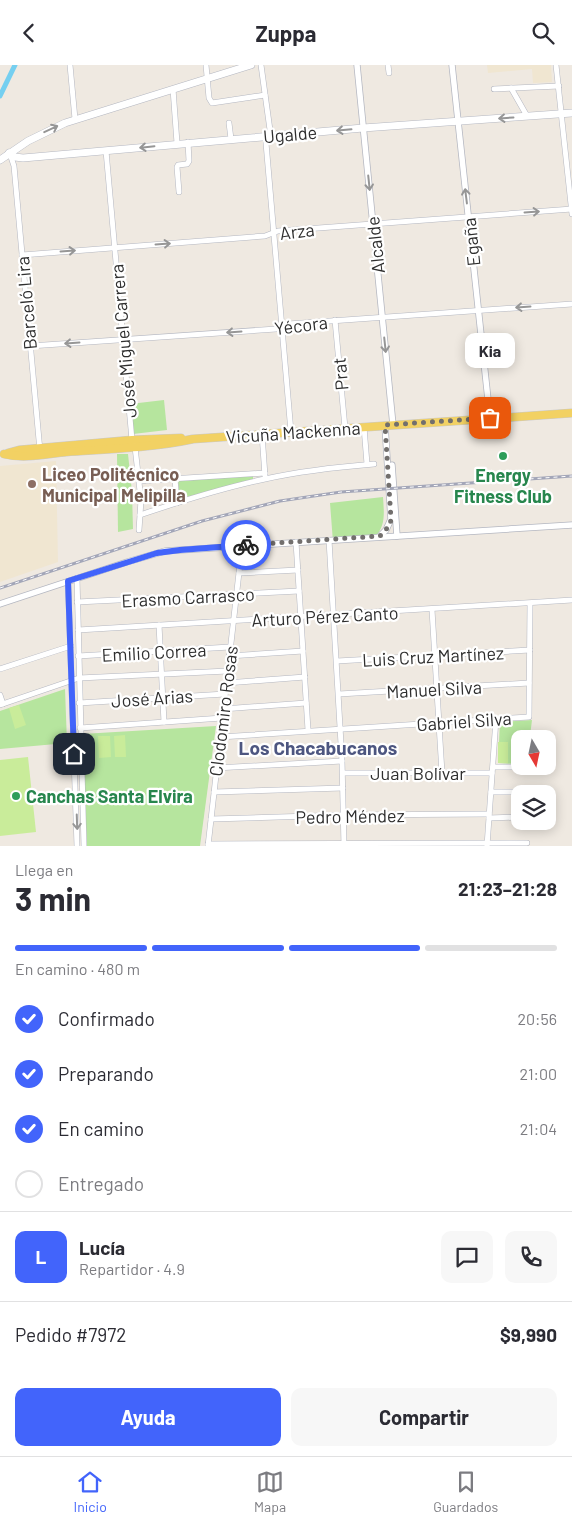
<!DOCTYPE html>
<html lang="es">
<meta charset="utf-8">
<style>
body{margin:0;font-family:Barlow,sans-serif;background:#f7f7f7;color:#2b2b33;height:100vh;display:flex;flex-direction:column;font-size:19px;white-space:nowrap}
*{box-sizing:border-box;margin:0}
p{font-size:16px;color:#7c7c81}
.icon{flex:none;width:28px;height:28px;fill:none;stroke:currentColor;stroke-width:2;stroke-linecap:round;stroke-linejoin:round}
.map{position:relative;height:781px;overflow:hidden}
.sheet{display:flex;flex-direction:column;background:#fff;flex:1}
.sheet>*{flex:none}
.needle{width:32px;rotate:171deg}
.tools{position:absolute;left:511px;top:665px;display:grid;gap:10px}
.tools a{display:grid;place-items:center;width:45px;height:45px;border-radius:10px;background:#fff;box-shadow:0 2px 12px #0003;font-size:25px}
.pin{position:absolute;display:grid;place-items:center;width:42px;height:42px;color:#fff;margin:-21px;border-radius:10px;box-shadow:0 2px 8px #0006}
.courier{position:absolute;display:grid;place-items:center;width:50px;height:50px;margin:-25px;border:4px solid #4264fb;border-radius:50%;background:#fff;color:#222;box-shadow:0 1px 6px #0007}
.bubble{position:absolute;height:35px;border-radius:10px;background:#fff;box-shadow:0 2px 12px #0003;font-size:16px;font-weight:700;line-height:35px;text-align:center}
.headline em{font-style:normal;font-weight:700}
.headline div{display:flex;flex-direction:column-reverse}
.headline{display:flex;align-items:center;justify-content:space-between;height:85px;padding:0 15px}
h1{font-size:32px;font-weight:700;line-height:38px}
.bar{display:grid;grid-template-columns:repeat(4,1fr);gap:8px 5px;align-content:center;height:60px;padding:0 15px}
.bar i{height:6px;border-radius:4px;background:#e1e1e2}
.bar .selected{background:#4264fb}
.bar p{grid-column:span 4}
.line{display:flex;align-items:center;gap:12px;padding:0 15px;border-top:1px solid #e1e1e2}
.line div{flex:1}
.round{display:grid;place-items:center;flex:none;width:52px;height:52px;border-radius:10px;background:#f7f7f7}
ol{padding:0 15px;list-style:none}
li{display:flex;align-items:center;gap:15px;height:55px}
li p{margin-inline-start:auto}
li .icon{padding:5px;border-radius:50%;background:#4264fb;color:#fff;stroke-width:4}
li:last-child{color:#7c7c81}
li i{width:28px;height:28px;border:2px solid #e1e1e2;border-radius:50%}
.action{display:flex;gap:10px;margin-top:auto;padding:10px 15px}
.action a{flex:1;height:58px;border-radius:10px;background:#4264fb;color:#fff;font-size:20px;font-weight:700;line-height:58px;text-align:center}
.action a+a{background:#f7f7f7;color:#2b2b33}
header{display:flex;justify-content:space-between;align-items:center;height:65px;padding:0 15px;background:#fff;font-size:22px;font-weight:700}
.tab-bar{display:flex;justify-content:space-around;align-items:center;height:70px;border-top:1px solid #e1e1e2;background:#fff;font-size:14px;color:#7c7c81}
.tab-bar a{display:grid;justify-items:center;gap:2px}
.tab-bar .selected{color:#4264fb}
.map>svg:first-child{display:block}
.education{fill:#f0e6d1}
.green{fill:#b6e59e}
.pitch{fill:#c9ec9a}
.lines{fill:none;stroke-linecap:round;stroke-linejoin:round}
.canal{stroke:#75cff0;stroke-width:5}
.minor-casing{stroke:#b4b7c1;stroke-width:6}
.tertiary-casing{stroke:#b4b7c1;stroke-width:7}
.secondary-casing{stroke:#b4b7c1;stroke-width:8}
.primary-casing{stroke:#c9c9c9;stroke-width:9}
.minor{stroke:#fff;stroke-width:5}
.tertiary{stroke:#fff;stroke-width:5.5}
.secondary{stroke:#fff;stroke-width:7}
.primary{stroke:#f2d163;stroke-width:8}
.rail-casing{stroke:#a3a6b8;stroke-width:3}
.rail{stroke:#fff;stroke-width:1;stroke-dasharray:4;stroke-linecap:butt}
.oneway{stroke:#969696}
.done{stroke:#726f6d;stroke-width:5;stroke-dasharray:0 9}
.route{stroke:#4264fb;stroke-width:6}
.leisure-dot{fill:#2e9e5b;stroke:#fff;stroke-width:2}
.education-dot{fill:#8d6e63;stroke:#fff;stroke-width:2}
.labels{text-anchor:middle;dominant-baseline:central;stroke-width:4.5;stroke-linejoin:round;paint-order:stroke}
.street-label{font-size:18px;fill:#2e2e2e;stroke:#fff}
.education-label{font-size:18px;font-weight:bold;fill:#785e54;stroke:#fff;text-anchor:start}
.leisure-label{font-size:18px;font-weight:bold;fill:#27864d;stroke:#fff}
.neighbourhood-label{font-size:19px;font-weight:bold;fill:#4d5680;stroke:#fff}
</style>
<header><svg class="icon" aria-label="back" viewBox="0 0 24 24"><path d="M15 5l-7 7 7 7"/></svg>Zuppa<svg class="icon" aria-label="search" viewBox="0 0 24 24"><circle cx="10" cy="10" r="6"/><path d="M15 15l6 6"/></svg></header>
<div class="map">
<svg width="572" height="781" viewBox="0 0 572 781">
<rect width="100%" height="100%" fill="#efe9e1"/>
<g class="education">
<path d="M487,0h64l1,17 -19,1 -1,-14 -44,4z"/>
<path d="M56,396l2,101 -58,20v-116z"/>
</g>
<g class="green">
<path d="M164,335l3,30 -34,4 -3,-30z"/>
<path d="M117,389h11l4,38 1,37 -15,3z"/>
<path d="M253,411v3l-73,20 -2,-18z"/>
<path d="M383,432c1,16 3,28 -8,40l-42,5 -3,-39z"/>
<path d="M65,624l2,54 -67,6v-38z"/>
<path d="M532,655l-2,16 -10,1 -5,27 -17,-1 2,-41z"/>
<path d="M216,661l-16,120h-113l-5,-112z"/>
</g>
<g class="pitch">
<path d="M19,640l7,20 -11,4 -6,-21z"/>
<path d="M125,670l1,22h-11l-1,-21z"/>
<path d="M98,671h12l1,21 -12,1z"/>
<path d="M508,677v21h-10v-21z"/>
<path d="M28,692l8,75 -36,4v-76z"/>
</g>
<g class="lines">
<path class="canal" d="M0,31l15,-31"/>
<defs>
<g id="minor">
<path d="M70,0l5,54"/>
<path d="M206,0l3,33 3,5 53,-8"/>
<path d="M261,0l9,65 -4,13 25,289"/>
<path d="M388,0l1,8"/>
<path d="M556,0l16,149"/>
<path d="M511,23l16,28"/>
<path d="M173,24l4,54"/>
<path d="M494,24l65,-3"/>
<path d="M229,58l2,16"/>
<path d="M106,86l26,289 3,7 6,53 -2,30"/>
<path d="M10,89l4,12 26,285"/>
<path d="M179,127l-2,-25 1,-2 9,-1 2,-3 -1,-19"/>
<path d="M22,190l243,-19 13,-5 294,-22"/>
<path d="M335,255l10,108"/>
<path d="M30,281l246,-17 12,-5 284,-20"/>
<path d="M364,362l3,37"/>
<path d="M262,369l3,42"/>
<path d="M175,414l2,24"/>
<path d="M139,416l126,-8"/>
<path d="M140,450c41,-14 82,-27 125,-36 36,-8 72,-12 109,-15"/>
<path d="M329,475l13,221 2,85"/>
<path d="M296,477l12,188"/>
<path d="M239,508l59,-3"/>
<path d="M77,513l7,268"/>
<path d="M68,516l9,265"/>
<path d="M77,537l222,-11"/>
<path d="M432,545l10,163"/>
<path d="M159,560l5,97"/>
<path d="M78,565l494,-30"/>
<path d="M78,591l152,-9"/>
<path d="M229,591l74,-5"/>
<path d="M337,596l193,-11"/>
<path d="M0,604l71,-23"/>
<path d="M226,618l79,-6"/>
<path d="M339,629l190,-11"/>
<path d="M0,630l3,9"/>
<path d="M79,638l146,-9"/>
<path d="M0,640l79,-27 149,-7"/>
<path d="M223,644l83,-6"/>
<path d="M80,663l142,-10"/>
<path d="M220,672l309,-20 1,-113"/>
<path d="M493,702h37"/>
<path d="M216,703l126,-7"/>
<path d="M343,708h149"/>
<path d="M214,727l129,-4"/>
<path d="M491,727h38"/>
<path d="M489,753l31,-1"/>
<path d="M211,754l133,-4 145,-1"/>
<path d="M208,779l319,-1"/>
<path d="M208,781l34,-300"/>
<path d="M487,781l9,-127"/>
</g>
<g id="tertiary">
<path d="M357,0l36,360"/>
<path d="M452,0l38,353"/>
<path d="M392,400l5,71"/>
<path d="M380,471l6,-6 5,-11 -6,-93"/>
<path d="M0,539l127,-42 38,-11 407,-26"/>
</g>
<g id="secondary">
<path d="M9,88l6,4 8,1 340,-30 209,-15"/>
<path d="M0,95l28,-19 37,-18 186,-58"/>
</g>
<g id="primary">
<path d="M8,388l11,-3 113,-10 49,-2"/>
<path d="M4,389c20,5 42,0 62,-2 42,-3 85,-4 127,-13l379,-26"/>
</g>
</defs>
<use href="#minor" class="minor-casing"/>
<use href="#tertiary" class="tertiary-casing"/>
<use href="#secondary" class="secondary-casing"/>
<use href="#primary" class="primary-casing"/>
<use href="#minor" class="minor"/>
<use href="#tertiary" class="tertiary"/>
<use href="#secondary" class="secondary"/>
<use href="#primary" class="primary"/>
<defs>
<path id="rail" d="M0,523l202,-67 78,-20 61,-9 231,-16"/>
</defs>
<use href="#rail" class="rail-casing"/>
<use href="#rail" class="rail"/>
</g>
<defs><path id="oneway-shaft" d="M-6 0H5M1.5-3L5.5 0L1.5 3" fill="none" stroke-width="1.6" stroke-linecap="round" stroke-linejoin="round" transform="scale(1.25)"/></defs>
<g class="oneway">
<use href="#oneway-shaft" transform="translate(506 53) rotate(176)"/>
<use href="#oneway-shaft" transform="translate(51 64) rotate(-25)"/>
<use href="#oneway-shaft" transform="translate(344 65) rotate(175)"/>
<use href="#oneway-shaft" transform="translate(147 82) rotate(174)"/>
<use href="#oneway-shaft" transform="translate(369 118) rotate(84)"/>
<use href="#oneway-shaft" transform="translate(466 131) rotate(-97)"/>
<use href="#oneway-shaft" transform="translate(532 147) rotate(-4)"/>
<use href="#oneway-shaft" transform="translate(163 179) rotate(-4)"/>
<use href="#oneway-shaft" transform="translate(68 186) rotate(-4)"/>
<use href="#oneway-shaft" transform="translate(523 242) rotate(176)"/>
<use href="#oneway-shaft" transform="translate(234 267) rotate(176)"/>
<use href="#oneway-shaft" transform="translate(72 278) rotate(176)"/>
<use href="#oneway-shaft" transform="translate(385 280) rotate(84)"/>
<use href="#oneway-shaft" transform="translate(77 757) rotate(88)"/>
</g>
<g class="lines">
<path class="done" d="M246,480l134,-9 10,-11 1,-6 -6,-94 105,-7"/>
<path class="route" d="M74,689l-6,-173 89,-28 23,-3 66,-5"/>
</g>
<g class="leisure-dot">
<circle cx="503" cy="391" r="5"/>
<circle cx="16" cy="731" r="5"/>
</g>
<circle class="education-dot" cx="32" cy="419" r="5"/>
<g class="labels">
<g class="street-label">
<text transform="translate(290 69) rotate(-5)">Ugalde</text>
<text transform="translate(297 166) rotate(-7)">Arza</text>
<text transform="translate(471 177) rotate(-96)">Egaña</text>
<text transform="translate(375 180) rotate(-96)">Alcalde</text>
<text transform="translate(26 238) rotate(-95)">Barceló Lira</text>
<text transform="translate(301 260) rotate(-7)">Yécora</text>
<text transform="translate(123 276) rotate(-95)">José Miguel Carrera</text>
<text transform="translate(340 309) rotate(-95)">Prat</text>
<text transform="translate(293 367) rotate(-4)">Vicuña Mackenna</text>
<text transform="translate(188 532) rotate(-3)">Erasmo Carrasco</text>
<text transform="translate(325 551) rotate(-3)">Arturo Pérez Canto</text>
<text transform="translate(154 587) rotate(-3)">Emilio Correa</text>
<text transform="translate(433 591) rotate(-3)">Luis Cruz Martínez</text>
<text transform="translate(434 624) rotate(-3)">Manuel Silva</text>
<text transform="translate(152 633) rotate(-4)">José Arias</text>
<text transform="translate(223 646) rotate(-83)">Clodomiro Rosas</text>
<text transform="translate(464 656) rotate(-4)">Gabriel Silva</text>
<text x="418" y="708">Juan Bolívar</text>
<text transform="translate(350 751) rotate(-1)">Pedro Méndez</text>
</g>
<g class="education-label">
<text x="42" y="409">Liceo Politécnico<tspan x="42" dy="21">Municipal Melipilla</tspan></text>
</g>
<g class="leisure-label">
<text x="503" y="410">Energy<tspan x="503" dy="21">Fitness Club</tspan></text>
<text x="26" y="731" text-anchor="start">Canchas Santa Elvira</text>
</g>
<g class="neighbourhood-label">
<text x="318" y="682">Los Chacabucanos</text>
</g>
</g>
</svg>
<div class="tools">
<a><svg class="needle" viewBox="-14 -14 28 28"><path d="M0-13l5 13h-10z" fill="#e53935"/><path d="M0 13l5-13h-10z" fill="#7c7c81"/></svg></a>
<a><svg class="icon" aria-label="layers" viewBox="0 0 24 24"><path d="M12 4l9 5-9 5-9-5zM3 14l9 5 9-5"/></svg></a>
</div>
<div class="pin" style="left:490px;top:353px;background:#ea580c"><svg class="icon" aria-label="bag" viewBox="0 0 24 24"><path d="M5 8h14l-1 12H6zM9 8a3 3 0 0 1 6 0"/></svg></div>
<div class="pin" style="left:74px;top:689px;background:#1f2937"><svg class="icon" aria-label="home" viewBox="0 0 24 24"><path d="M3 11l9-7 9 7M6 9v11h12V9"/></svg></div>
<div class="courier" style="left:246px;top:480px"><svg class="icon" aria-label="bike" viewBox="0 0 24 24"><circle cx="6" cy="16" r="4"/><circle cx="18" cy="16" r="4"/><path d="M6 16l4-8h5l3 8M10 8l3 8H6M13 5h3"/></svg></div>
<div class="bubble" style="left:465px;top:268px;width:50px">Kia</div>
</div>
<section class="sheet">
<div class="headline"><div><h1>3 min</h1><p>Llega en</p></div><em>21:23–21:28</em></div>
<div class="bar"><i class="selected"></i><i class="selected"></i><i class="selected"></i><i></i><p>En camino · 480 m</p></div>
<ol>
<li><svg class="icon" aria-label="check" viewBox="0 0 24 24"><path d="M5 12l5 5 9-10"/></svg>Confirmado<p>20:56</p></li>
<li><svg class="icon" aria-label="check" viewBox="0 0 24 24"><path d="M5 12l5 5 9-10"/></svg>Preparando<p>21:00</p></li>
<li><svg class="icon" aria-label="check" viewBox="0 0 24 24"><path d="M5 12l5 5 9-10"/></svg>En camino<p>21:04</p></li>
<li><i></i>Entregado</li>
</ol>
<div class="line" style="height:90px"><b class="round" style="background:#4264fb;color:#fff">L</b><div><b>Lucía</b><p>Repartidor · 4.9</p></div><a class="round"><svg class="icon" aria-label="chat" viewBox="0 0 24 24"><path d="M4 5h16v11H9l-5 4z"/></svg></a><a class="round"><svg class="icon" aria-label="phone" viewBox="0 0 24 24"><path d="M5 4h4l2 5-3 2q2 4 5 5l2-3 5 2v4C11 20 4 13 5 4z"/></svg></a></div>
<div class="line" style="height:65px"><div>Pedido #7972</div><b>$9,990</b></div>
<div class="action"><a>Ayuda</a><a>Compartir</a></div>
</section>
<nav class="tab-bar">
<a class="selected"><svg class="icon" aria-label="home" viewBox="0 0 24 24"><path d="M3 11l9-7 9 7M6 9v11h12V9"/></svg>Inicio</a>
<a><svg class="icon" aria-label="map" viewBox="0 0 24 24"><path d="M3 6l6-2 6 2 6-2v14l-6 2-6-2-6 2zM9 4v14M15 6v14"/></svg>Mapa</a>
<a><svg class="icon" aria-label="saved" viewBox="0 0 24 24"><path d="M7 4h10v16l-5-4-5 4z"/></svg>Guardados</a>
</nav>
